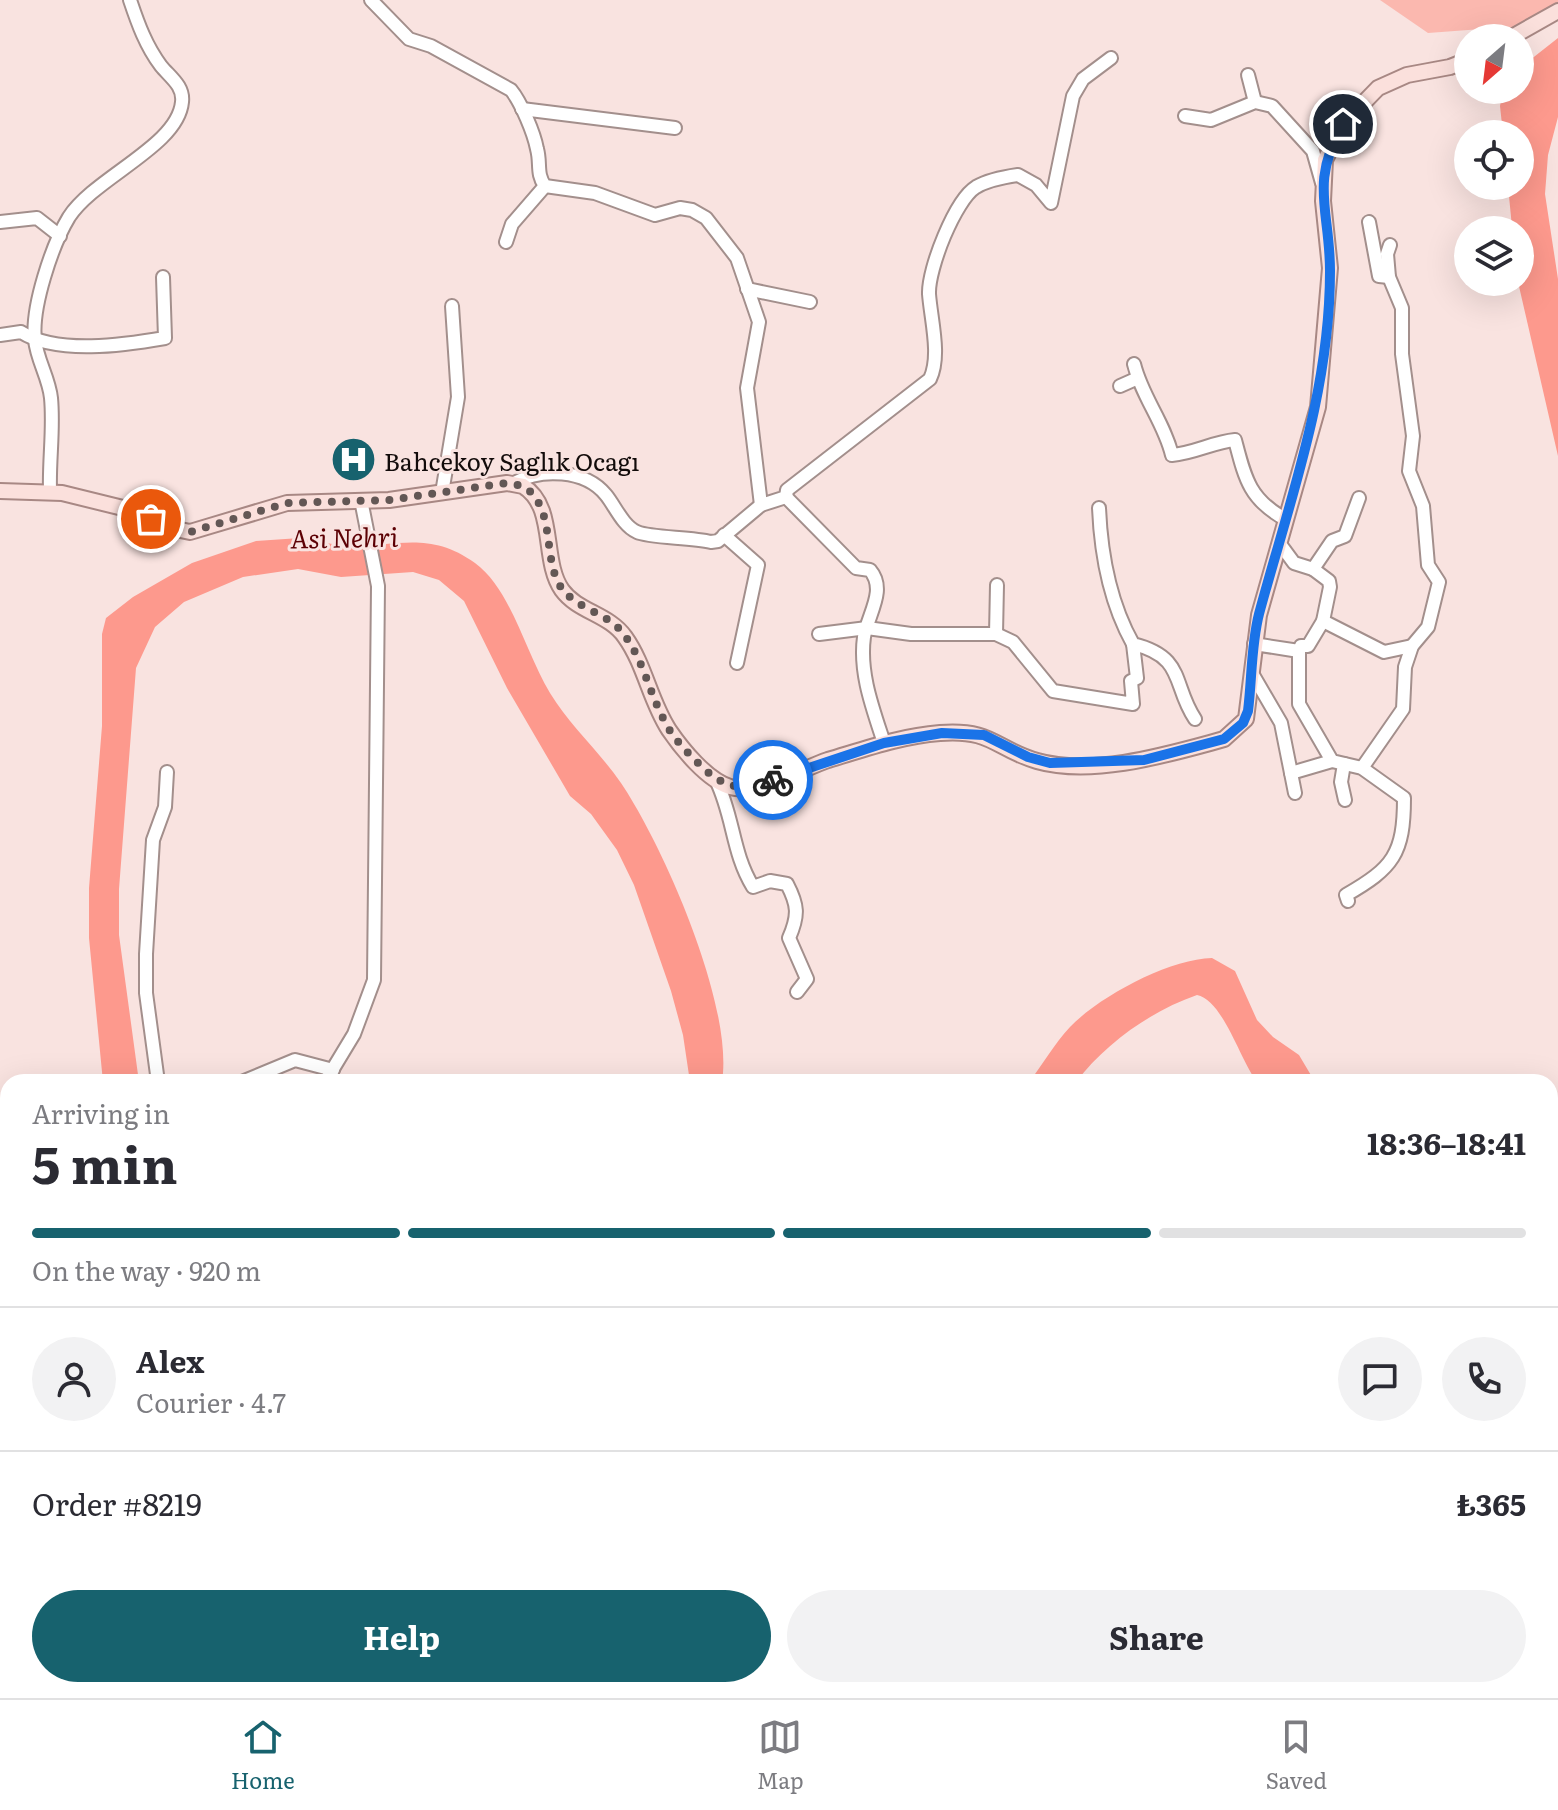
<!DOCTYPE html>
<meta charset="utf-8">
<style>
body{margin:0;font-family:Literata,serif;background:#f2f2f3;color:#2b2b33;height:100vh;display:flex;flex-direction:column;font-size:30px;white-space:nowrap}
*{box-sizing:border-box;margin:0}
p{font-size:26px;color:#7c7c81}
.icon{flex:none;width:44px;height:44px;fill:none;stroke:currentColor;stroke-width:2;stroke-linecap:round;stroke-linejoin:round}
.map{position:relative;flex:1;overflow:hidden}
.sheet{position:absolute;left:0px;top:1074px;width:1558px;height:624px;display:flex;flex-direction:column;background:#fff;border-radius:24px 24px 0 0;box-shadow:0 8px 32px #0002}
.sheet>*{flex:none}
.needle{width:52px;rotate:208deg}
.buttons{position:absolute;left:1454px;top:24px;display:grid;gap:16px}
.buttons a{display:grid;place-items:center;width:80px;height:80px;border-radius:50%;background:#fff;box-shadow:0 8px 32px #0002;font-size:40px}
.pin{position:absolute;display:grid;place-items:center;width:68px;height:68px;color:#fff;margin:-34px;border:4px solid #fff;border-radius:50%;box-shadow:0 2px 8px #0007}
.courier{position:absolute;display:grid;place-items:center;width:80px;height:80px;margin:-40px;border:6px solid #1a73e8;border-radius:50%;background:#fff;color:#222;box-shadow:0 2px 10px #0007}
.summary em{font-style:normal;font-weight:700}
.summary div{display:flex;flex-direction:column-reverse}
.summary{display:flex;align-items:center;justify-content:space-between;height:136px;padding:0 32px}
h1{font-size:52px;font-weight:700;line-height:60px}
.bar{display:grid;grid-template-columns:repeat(4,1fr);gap:12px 8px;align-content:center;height:96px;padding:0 32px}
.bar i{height:10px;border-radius:6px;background:#e1e1e2}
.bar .on{background:#17626e}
.bar p{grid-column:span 4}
.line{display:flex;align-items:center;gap:20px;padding:0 32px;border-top:2px solid #e1e1e2}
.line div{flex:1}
.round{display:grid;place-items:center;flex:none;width:84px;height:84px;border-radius:42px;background:#f2f2f3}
.primary-button{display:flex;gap:16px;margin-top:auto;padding:16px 32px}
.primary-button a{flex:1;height:92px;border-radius:48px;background:#17626e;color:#fff;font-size:32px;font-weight:700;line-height:92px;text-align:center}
.primary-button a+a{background:#f2f2f3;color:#2b2b33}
.tabs{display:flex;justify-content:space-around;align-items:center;height:112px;border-top:2px solid #e1e1e2;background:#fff;font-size:22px;color:#7c7c81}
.tabs a{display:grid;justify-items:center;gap:4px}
.tabs .on{color:#17626e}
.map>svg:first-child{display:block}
.green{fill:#fbb8af}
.water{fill:#fd998d}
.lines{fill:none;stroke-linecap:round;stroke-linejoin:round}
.minor-casing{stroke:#a38f8c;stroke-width:16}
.major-casing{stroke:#a88884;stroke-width:18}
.minor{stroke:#fff;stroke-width:12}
.major{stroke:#fbe0dc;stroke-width:14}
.done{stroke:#635755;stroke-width:8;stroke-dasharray:0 14.4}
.route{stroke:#1a73e8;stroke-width:10}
.labels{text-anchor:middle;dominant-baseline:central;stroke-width:6;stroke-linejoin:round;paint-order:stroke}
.poi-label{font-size:24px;fill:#120b0a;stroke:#f9e3e0;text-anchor:start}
.water-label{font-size:26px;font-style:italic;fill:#5c0004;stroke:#f9e3e0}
</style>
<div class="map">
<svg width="1558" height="1698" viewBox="0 0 1558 1698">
<rect width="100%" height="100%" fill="#f9e3e0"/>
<path class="green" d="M1380,0h178v16l-20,-1 -34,18 -9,-5 -67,5z"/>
<g class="water">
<path d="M1558,38v79l-10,38 -3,39 13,85v177l-40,-174 2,-52 -8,-3 -4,-41h12v-52h-17l-3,-28 3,-16h17v-22z"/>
<path d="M300,538c15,2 32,7 47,8 50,1 82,-16 128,17 36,26 51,91 75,130 20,33 49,58 71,90 43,64 113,223 101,299h-32l-7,-47 -12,-44 -37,-106 -17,-35 -26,-36 -21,-18 -63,-108 -43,-87 -25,-21 -26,-8 -72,5 -43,-8 -55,8 -59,25 -29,25 -19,41 -17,221v46l20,147h-36l-14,-144v-50l13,-162v-92l4,-16 27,-21 59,-34 64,-22z"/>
<path d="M1212,958l23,13 22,49 16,17 26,18 16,27h-58c-17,-22 -34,-82 -60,-87 -46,16 -91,48 -121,87h-47c14,-18 25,-38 41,-55 30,-31 99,-68 142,-69z"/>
</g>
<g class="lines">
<defs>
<g id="minor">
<path d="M371,0l38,39 22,7 80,44c10,12 23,43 26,59 4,14 -1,25 8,37l50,7 60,22 25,-7 12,2 14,8 31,40 22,64 -12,66 14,117"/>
<path d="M1248,75l7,27"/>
<path d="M522,109l153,19"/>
<path d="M1185,116l26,4 44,-18 17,4 41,45 9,32"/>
<path d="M0,222l37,-4 23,18"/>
<path d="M1369,222l10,54 10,1"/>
<path d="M506,242l6,-18 33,-38"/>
<path d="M747,289l63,13"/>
<path d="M0,335l21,-3c36,23 104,13 144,6l-2,-61"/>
<path d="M1134,364c8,33 30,58 38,91 23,-2 41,-13 63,-15 10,38 14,59 50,79"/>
<path d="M1120,386l18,-8"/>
<path d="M514,483c27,-15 71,-14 92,12 9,11 17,31 31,37 13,6 54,5 74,10l7,-1 43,-36 25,-8 1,-7 143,-111c11,-23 1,-59 -1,-85 -1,-25 26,-94 47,-107 12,-7 28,-10 42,-12l18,10 15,18 22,-107 10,-17 28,-21"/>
<path d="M50,490c-1,-31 4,-61 1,-92 -2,-20 -14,-38 -16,-58 -4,-32 17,-95 34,-123 26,-40 109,-71 113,-115 2,-16 -12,-25 -21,-36 -15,-20 -23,-42 -31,-66"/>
<path d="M442,493l16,-96 -6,-91"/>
<path d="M786,497l70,71 14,2c17,20 -2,44 -6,67 -5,36 9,72 20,106"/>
<path d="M1099,508c2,47 11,95 34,136 53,13 39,41 62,75"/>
<path d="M724,535l34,30 -21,98"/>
<path d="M1280,544l14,19 19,6 19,-28 13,-5 14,-38"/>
<path d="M1323,621l61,31 28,-6"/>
<path d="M819,634l48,-6 44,6h85l17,8 40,49 80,13 -2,-23 6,-3 -4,-34"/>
<path d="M996,634l1,-49"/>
<path d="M1254,644l45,7v53l33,57 30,7 42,30c0,56 -11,70 -58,97l2,6"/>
<path d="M1299,651l2,-5h7l15,-25 7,-34 -1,-6 -16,-12"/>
<path d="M1253,675l28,48 14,70"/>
<path d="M1344,764l-3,18 4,18"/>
<path d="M1362,768l41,-59 2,-42 7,-21 16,-19 11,-45 -11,-17 -5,-59 -14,-35 4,-35 -11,-82v-46l-13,-31 -2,-23 3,-9"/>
<path d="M1291,773l41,-12"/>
<path d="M716,780c18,37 16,73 37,107l17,-6 17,3c11,21 12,31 2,54l18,41 -10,13"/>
<path d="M158,1082l-12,-89v-39l7,-114 12,-33 2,-35"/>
<path d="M242,1082l53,-22 38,10"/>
<path d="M325,1082l29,-48 20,-54 4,-394 -17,-86"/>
<path d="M1550,1386l8,4"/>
<path d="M1550,1684l8,-6"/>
<path d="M792,1690l8,8"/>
<path d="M663,1698l6,-8"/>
<path d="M840,1698l5,-8"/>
<path d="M1321,1698l9,-3"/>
<path d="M1533,1698l10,-8"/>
</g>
<g id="major">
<path d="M1510,38l48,-27"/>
<path d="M0,491l62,2 65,16 39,18 24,5 97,-29 102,-3 118,-17 16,3c34,21 18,74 39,104 16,22 47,24 63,47 20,28 25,64 44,93 13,19 38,50 61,57 29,8 71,-18 98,-27 37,-11 73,-24 112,-27 53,-4 55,16 97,28 52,15 122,-4 173,-18l14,-4 22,-20 13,-104 59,-208 12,-139 -7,-67 2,-41 18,-36 35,-36 29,-13 43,-8 18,-7"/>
</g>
</defs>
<use href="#minor" class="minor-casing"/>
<use href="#major" class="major-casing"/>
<use href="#minor" class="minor"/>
<use href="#major" class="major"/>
</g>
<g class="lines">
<path class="done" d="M151,519l39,13 97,-29 102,-3 118,-17 16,3c31,19 21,65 34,94 12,28 47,30 65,52 21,26 27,60 42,88 8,17 21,30 34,43 25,25 42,29 75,17"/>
<path class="route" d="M773,780l111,-37 58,-10 42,2 44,22 22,6 94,-3 80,-21 19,-16 5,-12c4,-32 3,-66 11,-97 31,-115 71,-222 71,-343 0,-62 -21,-87 13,-147"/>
</g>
<defs>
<symbol id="hospital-disc" viewBox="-11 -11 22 22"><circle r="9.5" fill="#17626e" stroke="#f9e3e0"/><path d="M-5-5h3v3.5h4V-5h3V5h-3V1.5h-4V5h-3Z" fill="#fff"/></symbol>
</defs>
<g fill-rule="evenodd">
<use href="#hospital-disc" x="328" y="434" width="51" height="51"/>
</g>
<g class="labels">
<g class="poi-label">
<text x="384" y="460">Bahcekoy Saglık Ocagı</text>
</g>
<g class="water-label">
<text transform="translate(344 536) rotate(-1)">Asi Nehri</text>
</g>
</g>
</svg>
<div class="buttons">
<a><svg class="needle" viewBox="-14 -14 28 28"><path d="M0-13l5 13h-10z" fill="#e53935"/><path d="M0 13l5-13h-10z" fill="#7c7c81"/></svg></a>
<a><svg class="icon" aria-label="locate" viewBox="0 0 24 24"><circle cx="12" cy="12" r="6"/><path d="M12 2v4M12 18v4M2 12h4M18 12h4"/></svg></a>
<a><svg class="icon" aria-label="layers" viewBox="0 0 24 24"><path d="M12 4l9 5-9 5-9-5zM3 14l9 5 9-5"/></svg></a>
</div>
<div class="pin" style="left:151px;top:519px;background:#ea580c"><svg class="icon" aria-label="bag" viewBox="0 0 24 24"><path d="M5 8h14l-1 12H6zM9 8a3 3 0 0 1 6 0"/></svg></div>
<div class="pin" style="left:1343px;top:124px;background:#1f2937"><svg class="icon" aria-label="home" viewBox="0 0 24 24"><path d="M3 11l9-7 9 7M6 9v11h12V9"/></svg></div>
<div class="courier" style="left:773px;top:780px"><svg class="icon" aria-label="bike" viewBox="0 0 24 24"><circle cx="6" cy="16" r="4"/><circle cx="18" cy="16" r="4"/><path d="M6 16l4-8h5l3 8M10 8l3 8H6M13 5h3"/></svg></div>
<section class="sheet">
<div class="summary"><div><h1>5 min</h1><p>Arriving in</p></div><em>18:36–18:41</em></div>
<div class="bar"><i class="on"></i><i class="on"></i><i class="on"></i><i></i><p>On the way · 920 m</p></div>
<div class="line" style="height:144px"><a class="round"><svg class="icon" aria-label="person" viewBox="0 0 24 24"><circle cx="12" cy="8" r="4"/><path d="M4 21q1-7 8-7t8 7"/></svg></a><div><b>Alex</b><p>Courier · 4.7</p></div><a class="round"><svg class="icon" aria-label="chat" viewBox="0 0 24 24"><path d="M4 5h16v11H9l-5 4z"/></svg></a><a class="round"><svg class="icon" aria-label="phone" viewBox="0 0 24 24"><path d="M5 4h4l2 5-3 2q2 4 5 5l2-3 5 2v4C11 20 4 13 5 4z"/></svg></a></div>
<div class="line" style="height:104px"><div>Order #8219</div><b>₺365</b></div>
<div class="primary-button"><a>Help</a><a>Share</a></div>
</section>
</div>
<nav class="tabs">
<a class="on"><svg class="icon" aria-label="home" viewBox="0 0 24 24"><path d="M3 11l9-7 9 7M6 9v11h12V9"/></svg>Home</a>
<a><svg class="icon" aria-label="map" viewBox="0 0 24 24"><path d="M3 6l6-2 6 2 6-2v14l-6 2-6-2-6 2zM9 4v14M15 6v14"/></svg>Map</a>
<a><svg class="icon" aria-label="saved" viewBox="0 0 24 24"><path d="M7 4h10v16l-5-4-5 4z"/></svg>Saved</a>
</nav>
